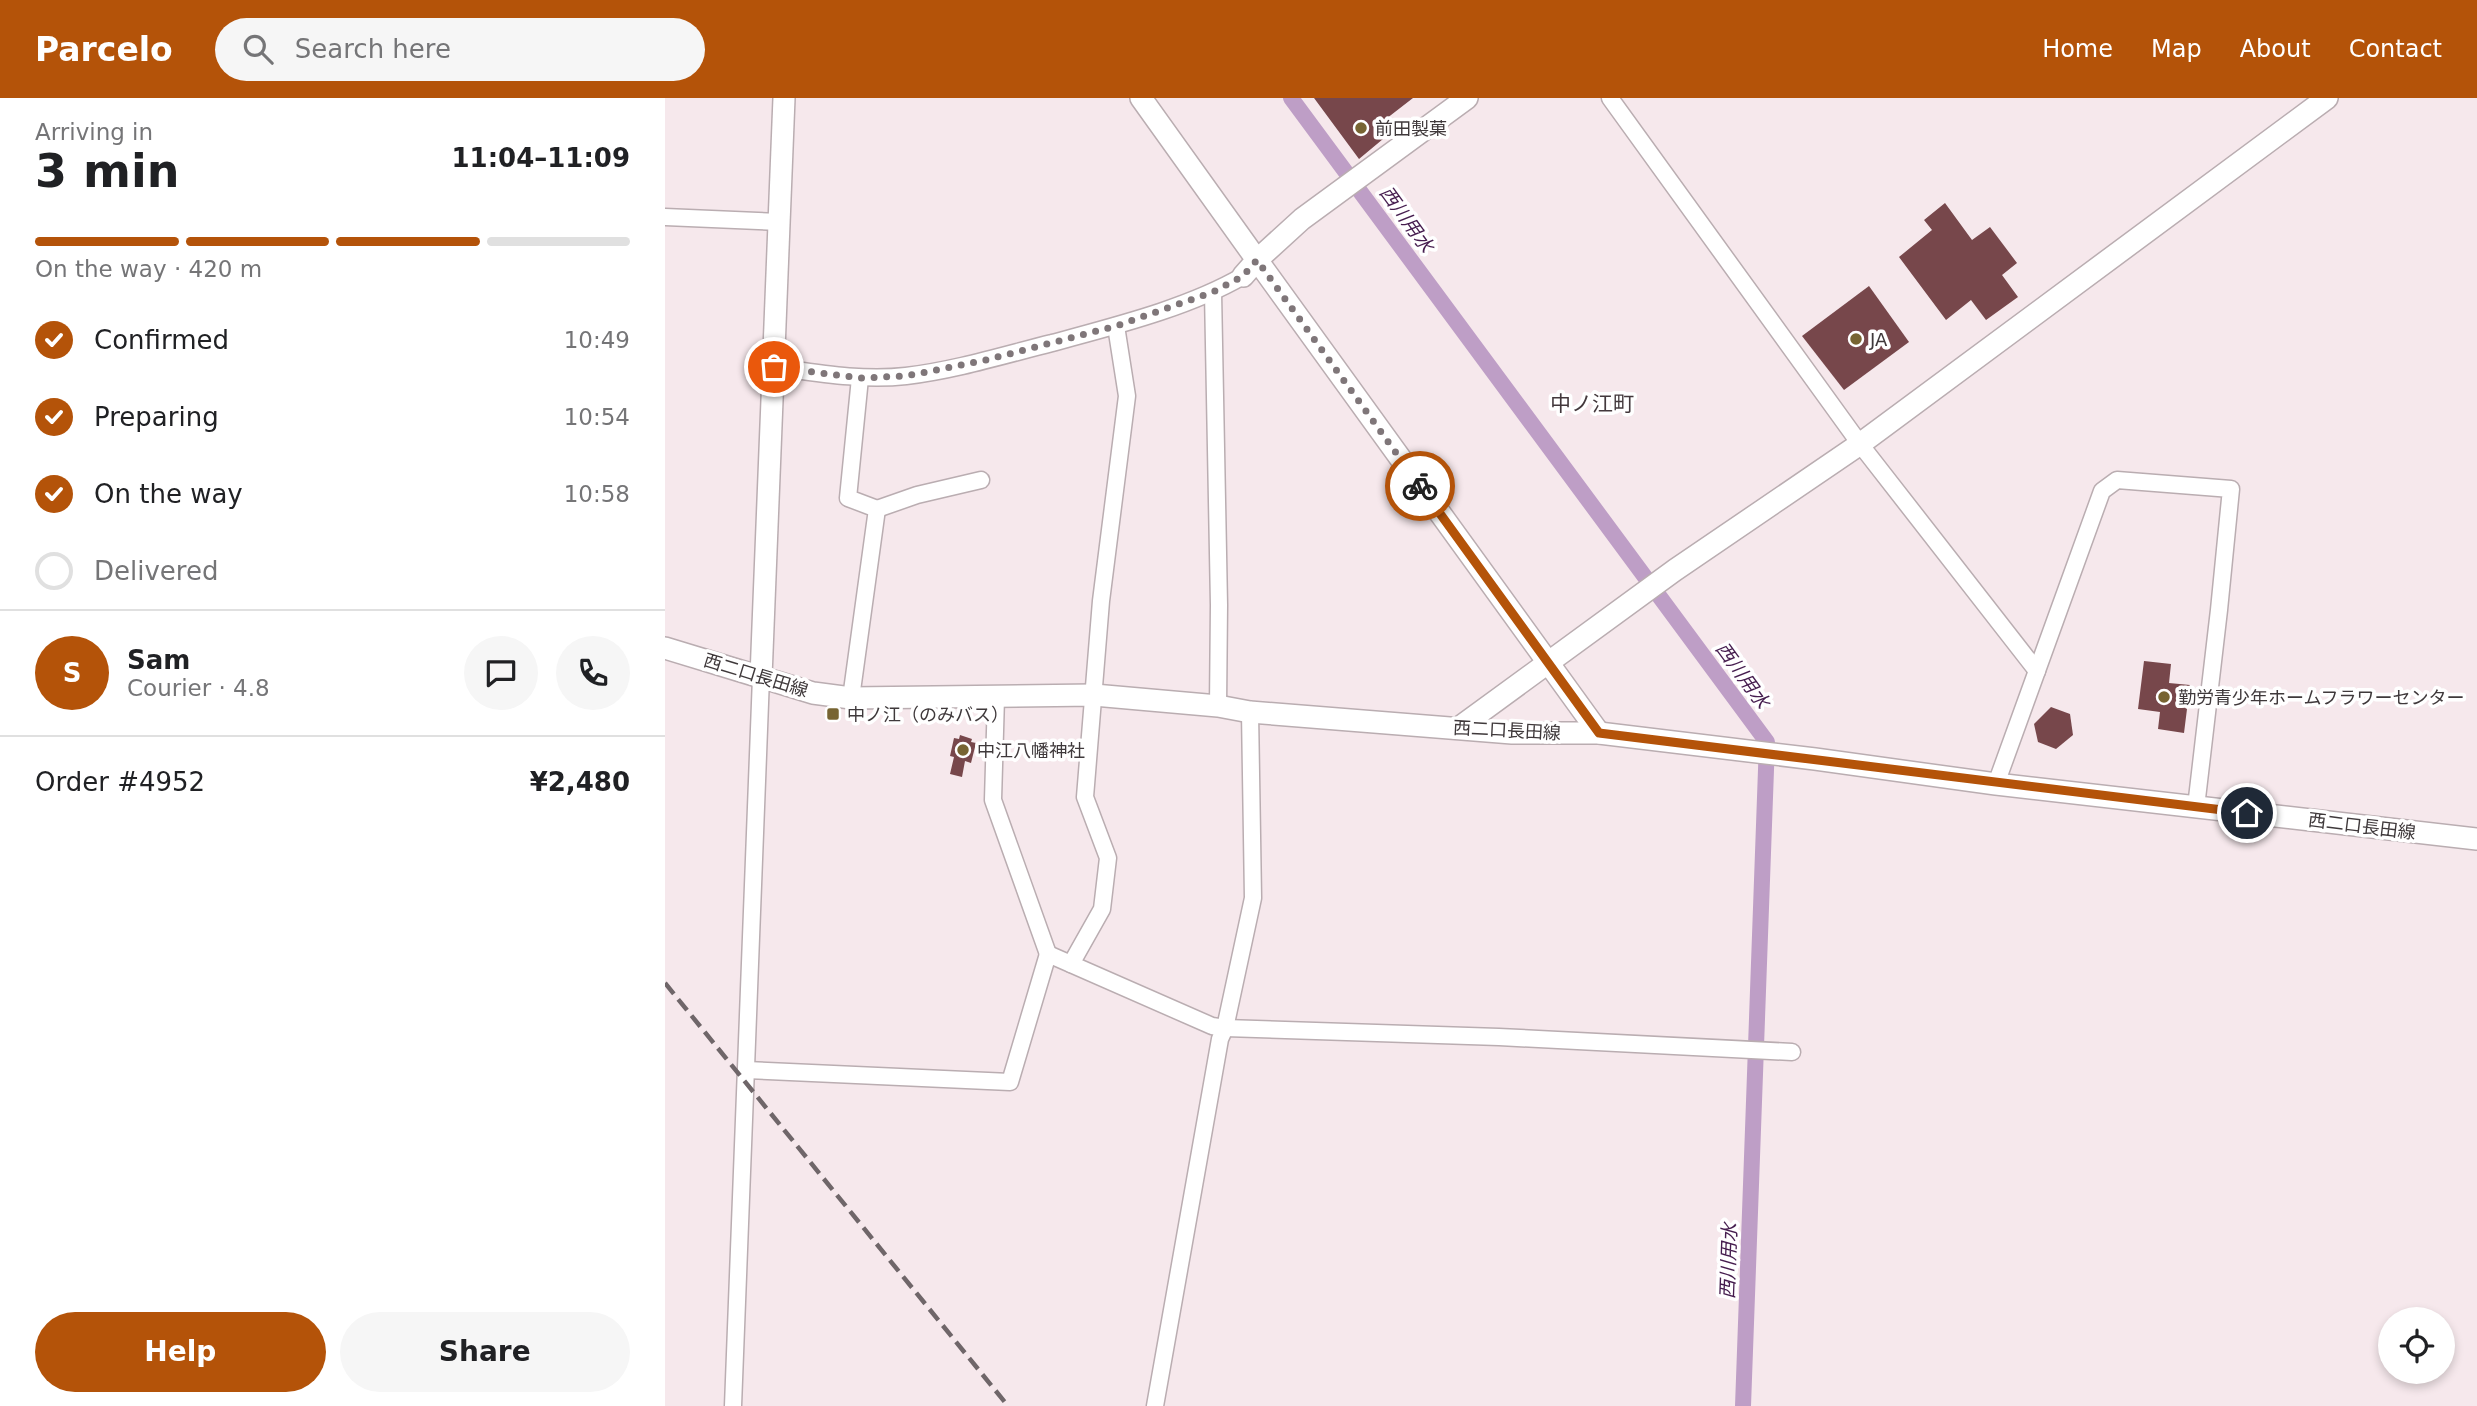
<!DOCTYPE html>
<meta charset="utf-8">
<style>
body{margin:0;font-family:"DejaVu Sans","Noto Sans JP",sans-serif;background:#f6f6f6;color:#202124;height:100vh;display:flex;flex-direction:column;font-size:26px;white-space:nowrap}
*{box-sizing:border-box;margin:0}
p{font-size:23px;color:#757577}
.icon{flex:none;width:38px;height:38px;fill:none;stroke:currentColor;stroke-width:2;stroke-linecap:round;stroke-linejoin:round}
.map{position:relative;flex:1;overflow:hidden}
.sheet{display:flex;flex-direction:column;background:#fff;width:665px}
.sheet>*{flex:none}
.controls{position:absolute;left:1713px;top:1209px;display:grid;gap:14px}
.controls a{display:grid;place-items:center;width:77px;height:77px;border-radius:50%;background:#fff;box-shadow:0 4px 10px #0003;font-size:35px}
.pin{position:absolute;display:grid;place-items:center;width:60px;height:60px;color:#fff;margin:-30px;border:4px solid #fff;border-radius:50%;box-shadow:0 2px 7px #0007}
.courier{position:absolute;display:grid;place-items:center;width:70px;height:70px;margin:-35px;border:5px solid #b45309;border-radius:50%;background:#fff;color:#222;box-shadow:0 2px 9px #0007}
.head em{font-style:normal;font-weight:700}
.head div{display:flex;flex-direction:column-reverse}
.head{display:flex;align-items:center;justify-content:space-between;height:119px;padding:0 35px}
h1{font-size:46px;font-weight:700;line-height:52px}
.bar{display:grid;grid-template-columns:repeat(4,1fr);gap:10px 7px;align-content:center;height:84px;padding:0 35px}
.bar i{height:9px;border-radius:5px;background:#e0e0e0}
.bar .on{background:#b45309}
.bar p{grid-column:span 4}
.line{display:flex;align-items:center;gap:18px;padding:0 35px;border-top:2px solid #e0e0e0}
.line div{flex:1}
.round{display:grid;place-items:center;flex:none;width:74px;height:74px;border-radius:37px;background:#f6f6f6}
ol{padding:0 35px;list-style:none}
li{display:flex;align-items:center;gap:21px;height:77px}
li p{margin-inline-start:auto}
li .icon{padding:7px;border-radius:50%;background:#b45309;color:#fff;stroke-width:4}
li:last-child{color:#757577}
li i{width:38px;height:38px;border:4px solid #e0e0e0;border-radius:50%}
.cta{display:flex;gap:14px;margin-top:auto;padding:14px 35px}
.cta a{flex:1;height:80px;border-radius:42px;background:#b45309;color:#fff;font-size:28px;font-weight:700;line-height:80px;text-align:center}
.cta a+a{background:#f6f6f6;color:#202124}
header{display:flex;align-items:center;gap:42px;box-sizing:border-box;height:98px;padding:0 35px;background:#b45309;color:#fff}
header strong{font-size:33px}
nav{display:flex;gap:38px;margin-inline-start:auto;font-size:24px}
.search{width:490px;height:63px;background:#f6f6f6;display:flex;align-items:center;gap:18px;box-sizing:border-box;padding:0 24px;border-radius:38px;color:#757577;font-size:26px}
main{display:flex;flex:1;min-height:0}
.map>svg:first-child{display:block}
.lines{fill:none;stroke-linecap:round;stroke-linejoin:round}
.canal{stroke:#be9ec6;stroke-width:16}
.building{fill:#77474b}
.street-casing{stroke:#baadb1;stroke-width:19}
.secondary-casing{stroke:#baadb1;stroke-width:24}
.street{stroke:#fff;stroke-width:16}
.secondary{stroke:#fff;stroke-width:21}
.rail{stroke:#6f6669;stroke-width:4.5;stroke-dasharray:14 7;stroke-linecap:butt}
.done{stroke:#7f7679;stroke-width:7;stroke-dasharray:0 12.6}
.route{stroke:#b45309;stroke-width:9}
.poi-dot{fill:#776432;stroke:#fff;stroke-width:2.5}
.labels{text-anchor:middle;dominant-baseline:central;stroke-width:7;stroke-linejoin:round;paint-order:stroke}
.poi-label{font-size:18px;fill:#3f393b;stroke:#fff;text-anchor:start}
.street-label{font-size:18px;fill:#3f393b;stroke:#fff}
.water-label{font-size:19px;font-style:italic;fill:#451c4e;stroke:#fff}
.quarter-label{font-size:21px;fill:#43383c;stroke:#fff}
</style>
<header>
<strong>Parcelo</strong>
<div class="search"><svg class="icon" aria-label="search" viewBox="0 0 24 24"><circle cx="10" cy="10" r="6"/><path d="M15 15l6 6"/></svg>Search here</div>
<nav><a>Home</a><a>Map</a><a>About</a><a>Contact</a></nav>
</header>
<main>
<section class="sheet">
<div class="head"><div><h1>3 min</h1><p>Arriving in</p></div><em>11:04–11:09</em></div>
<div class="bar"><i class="on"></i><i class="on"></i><i class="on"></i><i></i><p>On the way · 420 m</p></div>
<ol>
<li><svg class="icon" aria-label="check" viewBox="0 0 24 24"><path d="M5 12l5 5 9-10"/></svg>Confirmed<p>10:49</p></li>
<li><svg class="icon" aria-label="check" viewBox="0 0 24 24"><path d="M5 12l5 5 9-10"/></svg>Preparing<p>10:54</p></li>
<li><svg class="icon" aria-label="check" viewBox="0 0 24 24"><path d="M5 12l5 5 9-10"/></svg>On the way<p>10:58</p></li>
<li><i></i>Delivered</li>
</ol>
<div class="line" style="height:126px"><b class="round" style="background:#b45309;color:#fff">S</b><div><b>Sam</b><p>Courier · 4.8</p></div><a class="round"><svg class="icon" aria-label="chat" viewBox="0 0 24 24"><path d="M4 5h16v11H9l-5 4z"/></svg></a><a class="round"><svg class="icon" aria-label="phone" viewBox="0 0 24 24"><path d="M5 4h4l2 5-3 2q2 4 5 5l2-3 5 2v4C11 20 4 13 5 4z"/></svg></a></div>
<div class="line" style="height:91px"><div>Order #4952</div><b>¥2,480</b></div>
<div class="cta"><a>Help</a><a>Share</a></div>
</section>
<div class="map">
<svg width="1812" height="1308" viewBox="0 0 1812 1308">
<rect width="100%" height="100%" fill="#f6e8ec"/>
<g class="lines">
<path class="canal" d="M626,0l476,644 -24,664"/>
</g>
<g class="building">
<path d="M649,0h99l-31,24 7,12 -30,25z"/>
<path d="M1280,105l27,37 18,-13 27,36 -15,12 16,22 -32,23 -15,-20 -25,20 -47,-63 33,-27 -8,-10z"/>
<path d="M1204,188l40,56 -65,48 -42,-54z"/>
<path d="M1479,563l27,3 -2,19 21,2 -6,48 -26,-4 2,-17 -22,-3z"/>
<path d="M1386,609l19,7 3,21 -17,14 -18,-7 -4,-18z"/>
<path d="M295,637l12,4 -1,3 5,1 -5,20 -6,-2 -3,16 -12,-3 4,-17 -4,-1 4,-18 5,1z"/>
</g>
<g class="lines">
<defs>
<g id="street">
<path d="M945,0l250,346 177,227"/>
<path d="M0,119l114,5"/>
<path d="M548,194l6,313 -1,101"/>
<path d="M109,269c44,6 88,14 132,9 50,-6 98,-21 146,-33 62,-17 136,-35 191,-67"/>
<path d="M212,411l40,-14 64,-15"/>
<path d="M331,599l-3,103 55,154"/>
<path d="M186,600l26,-189 -29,-11 12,-120"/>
<path d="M1331,686l106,-293 15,-11 114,9 -12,121 -23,197"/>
<path d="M406,866l31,-55 6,-51 -23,-61 16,-196 26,-205 -11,-70"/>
<path d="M81,972l264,12 38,-128 164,72 13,2 274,9 293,15"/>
<path d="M68,1308l28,-729"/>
<path d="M490,1308l65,-367 5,-11 28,-130 -3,-186"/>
</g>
<g id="secondary">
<path d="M476,0l116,162 -14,16"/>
<path d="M802,0l-165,121 -45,41 342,473"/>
<path d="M0,550l148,45 38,5 243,-3 124,11 32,6 262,21h87l216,26 181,25 481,55"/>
<path d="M96,579l23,-579"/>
<path d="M795,629l215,-157 185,-126 467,-346"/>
</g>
</defs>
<use href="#street" class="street-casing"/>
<use href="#secondary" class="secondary-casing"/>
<use href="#street" class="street"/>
<use href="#secondary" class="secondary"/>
<path class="rail" d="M0,885l343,423"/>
</g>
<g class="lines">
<path class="done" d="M109,269l86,11 46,-2 80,-16 130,-34 97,-34 30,-16 14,-16 163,226"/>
<path class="route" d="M755,388l179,247c216,27 432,54 648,80"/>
</g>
<g class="poi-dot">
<circle cx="696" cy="30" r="7"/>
<circle cx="1191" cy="241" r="7"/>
<circle cx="1499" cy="599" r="7"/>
<rect x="161" y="609" width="14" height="14" rx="3.5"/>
<circle cx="298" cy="652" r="7"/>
</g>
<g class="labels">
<g class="poi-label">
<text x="710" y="30">前田製菓</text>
<text x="1205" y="241">JA</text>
<text x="1513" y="599">勤労青少年ホームフラワーセンター</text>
<text x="182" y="616">中ノ江（のみバス）</text>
<text x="312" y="652">中江八幡神社</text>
</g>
<g class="street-label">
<text transform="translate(91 577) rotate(17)">西二口長田線</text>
<text transform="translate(842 632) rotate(3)">西二口長田線</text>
<text transform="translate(1697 728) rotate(7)">西二口長田線</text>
</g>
<g class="water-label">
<text transform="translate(742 121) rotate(54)">西川用水</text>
<text transform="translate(1078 577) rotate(54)">西川用水</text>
<text transform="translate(1063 1163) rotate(-88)">西川用水</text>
</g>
<g class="quarter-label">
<text x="927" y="306">中ノ江町</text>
</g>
</g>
</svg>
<div class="controls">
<a><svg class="icon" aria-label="locate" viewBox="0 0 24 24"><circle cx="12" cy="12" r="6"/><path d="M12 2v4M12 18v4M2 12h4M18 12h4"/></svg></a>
</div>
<div class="pin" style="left:109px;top:269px;background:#ea580c"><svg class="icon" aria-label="bag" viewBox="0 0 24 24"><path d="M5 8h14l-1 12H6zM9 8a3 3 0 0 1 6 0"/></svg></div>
<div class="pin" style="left:1582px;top:715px;background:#1f2937"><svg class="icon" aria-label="home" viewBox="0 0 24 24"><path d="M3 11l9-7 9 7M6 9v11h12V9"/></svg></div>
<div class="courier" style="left:755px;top:388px"><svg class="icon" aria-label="bike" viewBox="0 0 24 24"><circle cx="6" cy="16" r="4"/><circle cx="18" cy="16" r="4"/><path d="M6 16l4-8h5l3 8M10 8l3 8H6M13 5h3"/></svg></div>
</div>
</main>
